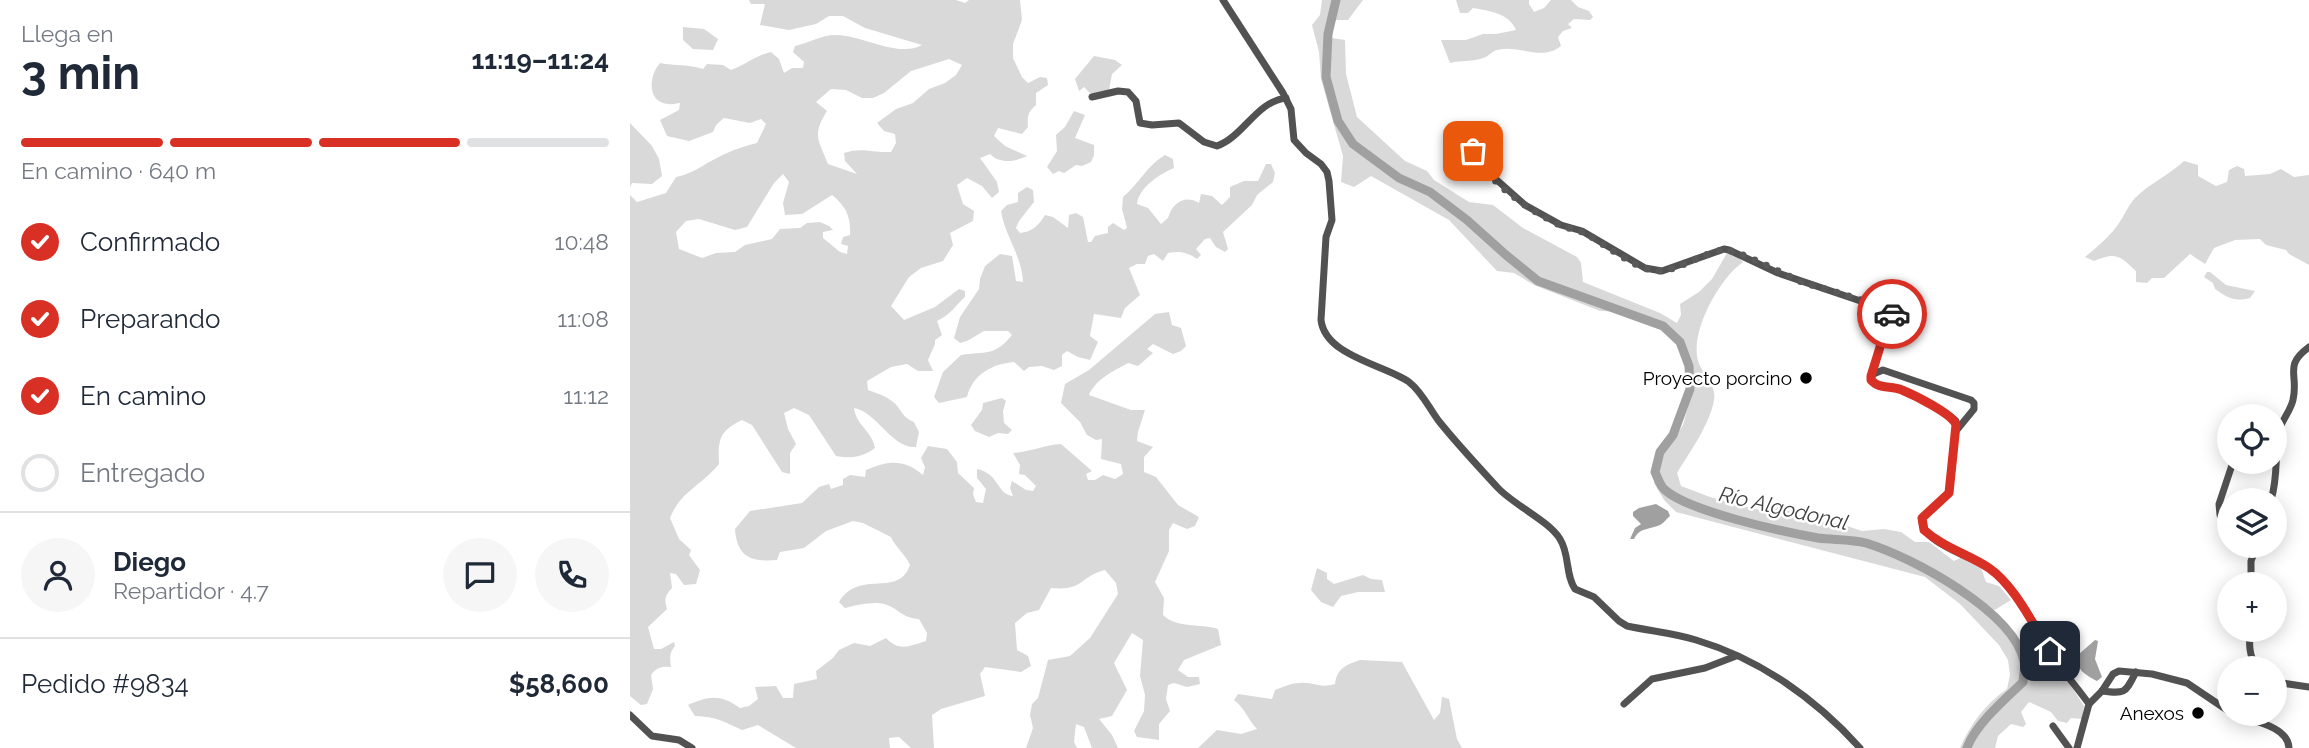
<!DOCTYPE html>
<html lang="es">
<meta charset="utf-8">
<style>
body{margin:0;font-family:Raleway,sans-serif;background:#f6f6f7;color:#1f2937;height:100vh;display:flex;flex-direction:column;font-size:26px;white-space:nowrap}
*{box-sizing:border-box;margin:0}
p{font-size:23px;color:#747a83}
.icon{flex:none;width:38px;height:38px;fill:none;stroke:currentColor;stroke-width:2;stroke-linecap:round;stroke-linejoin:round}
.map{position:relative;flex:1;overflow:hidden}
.details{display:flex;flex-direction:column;background:#fff;width:630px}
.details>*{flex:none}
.controls{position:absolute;left:1587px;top:404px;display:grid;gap:14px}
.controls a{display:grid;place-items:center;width:70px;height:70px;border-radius:50%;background:#fff;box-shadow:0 4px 18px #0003;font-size:35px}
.pin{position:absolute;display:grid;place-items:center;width:60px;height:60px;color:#fff;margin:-30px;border-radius:14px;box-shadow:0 4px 10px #0006}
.courier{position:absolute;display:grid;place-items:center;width:70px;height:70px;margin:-35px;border:5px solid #d93025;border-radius:50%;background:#fff;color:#222;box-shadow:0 2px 9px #0007}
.summary em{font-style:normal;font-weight:700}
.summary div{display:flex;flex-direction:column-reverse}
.summary{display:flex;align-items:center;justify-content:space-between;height:119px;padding:0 21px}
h1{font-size:46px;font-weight:700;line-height:52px}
.bar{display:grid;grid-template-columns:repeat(4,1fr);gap:10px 7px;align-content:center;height:84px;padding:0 21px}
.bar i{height:9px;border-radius:5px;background:#e0e1e3}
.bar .current{background:#d93025}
.bar p{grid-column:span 4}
.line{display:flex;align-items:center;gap:18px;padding:0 21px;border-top:2px solid #e0e1e3}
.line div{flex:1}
.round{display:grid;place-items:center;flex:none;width:74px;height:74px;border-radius:37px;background:#f6f6f7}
ol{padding:0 21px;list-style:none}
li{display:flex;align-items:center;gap:21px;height:77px}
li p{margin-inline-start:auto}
li .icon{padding:7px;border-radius:50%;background:#d93025;color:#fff;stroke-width:4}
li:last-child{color:#747a83}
li i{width:38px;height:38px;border:4px solid #e0e1e3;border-radius:50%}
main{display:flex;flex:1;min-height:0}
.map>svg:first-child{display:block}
.green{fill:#d9d9d9;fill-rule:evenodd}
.water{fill:#a0a0a0}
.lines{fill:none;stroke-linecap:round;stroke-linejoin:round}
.river{stroke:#a0a0a0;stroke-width:9}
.minor{stroke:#525252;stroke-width:7}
.done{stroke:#595959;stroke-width:7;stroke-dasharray:0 12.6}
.route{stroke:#d93025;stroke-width:9}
.poi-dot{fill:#000;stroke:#fff;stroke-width:2.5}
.labels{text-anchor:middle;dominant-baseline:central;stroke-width:5;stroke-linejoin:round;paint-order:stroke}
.poi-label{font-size:19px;fill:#000;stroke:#fff;text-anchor:end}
.water-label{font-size:21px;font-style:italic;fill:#414141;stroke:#fff}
</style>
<main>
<section class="details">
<div class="summary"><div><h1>3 min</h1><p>Llega en</p></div><em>11:19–11:24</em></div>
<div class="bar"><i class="current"></i><i class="current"></i><i class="current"></i><i></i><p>En camino · 640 m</p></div>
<ol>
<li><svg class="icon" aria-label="check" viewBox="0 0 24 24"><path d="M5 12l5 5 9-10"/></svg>Confirmado<p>10:48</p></li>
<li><svg class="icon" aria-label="check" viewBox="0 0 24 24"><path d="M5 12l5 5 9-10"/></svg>Preparando<p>11:08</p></li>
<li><svg class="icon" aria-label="check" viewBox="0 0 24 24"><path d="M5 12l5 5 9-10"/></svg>En camino<p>11:12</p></li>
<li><i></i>Entregado</li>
</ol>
<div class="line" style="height:126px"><a class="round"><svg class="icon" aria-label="person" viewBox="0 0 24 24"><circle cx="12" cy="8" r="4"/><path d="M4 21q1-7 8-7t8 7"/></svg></a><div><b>Diego</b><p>Repartidor · 4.7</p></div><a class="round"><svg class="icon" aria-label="chat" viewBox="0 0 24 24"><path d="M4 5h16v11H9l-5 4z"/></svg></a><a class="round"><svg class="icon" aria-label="phone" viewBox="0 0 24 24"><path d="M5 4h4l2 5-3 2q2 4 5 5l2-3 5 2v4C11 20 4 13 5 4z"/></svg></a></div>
<div class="line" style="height:91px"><div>Pedido #9834</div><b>$58,600</b></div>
</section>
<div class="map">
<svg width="1679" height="748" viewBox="0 0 1679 748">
<rect width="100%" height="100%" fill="#fff"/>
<g class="green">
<path d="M119,0h207l9,3 4,-3h51l2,20 -9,24v14l9,19 6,6 12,-6 7,1 1,7 -12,8v12c-8,7 -9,11 -8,22l-6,7 -24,-6 -4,8 11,10 22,10c-13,6 -27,8 -37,-2l-10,4 17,24 2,10 -7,6 -10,-12 -15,-8 -10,7 6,19 11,7 -1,10 -23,12 3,12 -10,16 -22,7 -12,9 -18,29 13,14 31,-13 24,-18 6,2v6c-10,9 -15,18 -28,24l5,14 -7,5v4l-7,16 5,11h-15l-11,-7 -16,3 -24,14 1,9c11,4 22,7 30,17 6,8 6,11 16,15l5,10 -3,15c-24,2 -39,-35 -62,-39 2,17 18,23 21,40 -12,9 -24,11 -39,8l-27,-41 -15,-7 -10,5 4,16 8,15 -6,9v21l-8,-2 -30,-47 -10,-5c-23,11 -24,20 -23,44 -17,21 -39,28 -49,54l9,21 12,11 -2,5 11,15 -4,14 -12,1 -8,-11 -6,-1 2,15c-7,7 -8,12 -5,21l-19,18 6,22h7l13,-7 1,4c-6,7 -5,12 -4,21 -9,-1 -14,0 -20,8l2,14 -6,15 -6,1 -11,-9v-501l7,7 29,-9 10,-16c15,-3 24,-10 37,-17 14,-8 28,-13 44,-17l9,-19 -5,-5 -11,4 -26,-5 -8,7 -3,7 -24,9 -22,-5 -7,-16 19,-10 1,-7c-4,0 -7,2 -11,1 -23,-1 -20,-29 -9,-41 15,3 29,1 43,6l4,-5 16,1 8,5c14,-5 25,-15 40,-18l8,7 5,14 8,-5h11l1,-6 -11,-10 2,-6c13,-3 29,-12 42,-11 27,1 61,23 85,10l-57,-17 -22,-12h-14l-13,8 -27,6 -29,-5 5,-21h-14zM319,59l13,6 -6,10 -11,8 -16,6 -16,14 -17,6 -19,14 7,8 11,3 1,9 -5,9c-20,1 -28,-5 -47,1l1,8 12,13 -29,-10c-10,-25 -16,-29 -1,-53l-11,-9 15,-13 15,1 16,8h11l11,-5 27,-22zM153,174l6,8 -6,21 2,12 17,-1 30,-19c14,11 19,22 18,40l-7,2 -2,7 7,2 -1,8 -7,-2 -17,-14v-6l10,-2 -4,-4 -9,-4 -13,1 -7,5 -20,1 -8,10 -27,6 -10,7 -19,1 -14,5 -23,-9 -3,-17 10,-11 13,-2 36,11 12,-3 27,-44z"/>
<path d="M692,0h41l-15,20h-14l-2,18 13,2 1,34 11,43 48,44 22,10 7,9 35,22 24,3 30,23 54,29 4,6 2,19 77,31 17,10 4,-8 -1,-11 19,-12 13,-13 15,-26 9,2 7,7c-24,17 -53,69 -45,99 4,13 19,24 16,39 -4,24 -24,52 -37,73l4,13 29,11 61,16 7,-6 36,14 24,2 24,8 22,-2 17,3 14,10h14l25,19 8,-4 19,11 5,14 13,4 12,14 -18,11 29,31h16l12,20 10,7 24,37 -2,13 -11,-1 -4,5 -9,-2 -7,-9 -22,-10 -8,10 5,12 -3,3 -12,-3 -13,12 -3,12h-35c10,-23 25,-44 47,-59l3,-14 -2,-15 -9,-15 -39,-41 -35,-27 -249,-65 -12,-12 -10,-17 5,-23 24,-35 8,-29 -1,-30 -9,-24 -18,-18 -32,-12 -31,-1 -66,-26 -20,-12 -17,-2 -48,-51 -78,-44 -17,11 -13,-5 2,-26 -22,-77 -2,-27 -7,-27 8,-10z"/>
<path d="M826,0h73v4l5,8 10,-4 7,-8h20l7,7 11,4 4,6 -3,3 -16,-1 -6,5 4,4 -9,3 -5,6 3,9c-20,16 -42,-2 -64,4 -5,1 -9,7 -14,8 -10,4 -22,2 -33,5l-9,-23h25l17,-6h13l20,-4c-7,-17 -27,-19 -43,-22l-5,5h-8z"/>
<path d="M53,27l21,2 14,10 -5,11 -20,-1 -10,-9z"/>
<path d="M464,56l21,4 7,5 -10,9 -3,16 -18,4 -7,-7 -5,4 -4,-12z"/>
<path d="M444,111l11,4 -10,23 19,7v10l-3,7 -9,4 -6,-1 -12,8 -5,-2 -6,3 -6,-7 10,-16 -1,-16 9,-8z"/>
<path d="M0,123l22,23 7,13 3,17 -10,8 -20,-1 -2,4z"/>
<path d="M535,155l8,4 1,9c-14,6 -35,19 -37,36l11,4 13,16 7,-6c4,-15 17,-24 31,-15l2,-9 11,2 10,9 8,-8v-10l14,-6h14l8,-17h5l4,9 -2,9 -16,13 -5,10 -29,27 5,17 -3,3 -9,-5 -6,-9 -5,1 -9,10 5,6 -4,4c-10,-7 -17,-8 -29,-6l-5,8 -9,-7 -6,2 -3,8h-8l-8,4 11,27 -15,13 -4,10 -27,-4 -4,22 8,6 -8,18 -12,-3 -11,-6 -5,4v11l-8,4 -12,-4 -13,1 -5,4 -10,-9c-22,2 -41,12 -47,35l-28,6 -5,-6 9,-25 18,-17c25,-4 33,2 51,-20l-4,-4h-24l-17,10 -7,2 -6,-5 6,-21 19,-28 1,-10 5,-13 15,-12 12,2 4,25 7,1c-1,-26 -18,-46 -22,-71l6,-6 11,-3v-9l9,-6 6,3 1,12 -15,19 -3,7 4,5c12,-1 19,-8 25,-18l8,2 15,11 1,-13 7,-2 7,4 5,25h3l4,-6 13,-3v-6l5,-4 11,7 3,-2 -5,-19 1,-12c16,-13 24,-32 42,-42z"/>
<path d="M1554,161l14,4v11l18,10 11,-4 2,-12 8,-4 7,3 1,7 25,-2 11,-5 13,8 15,-2v90l-20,-11 -3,-4 -20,-5 -6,-6 -25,1 -21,8 -9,16 -15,-10 -26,24h-12l-5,5 -11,-1v-11c-17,-16 -20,-19 -42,-10l-9,-4c12,-10 23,-19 32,-31 7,-9 10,-19 18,-28 15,-15 34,-23 49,-37z"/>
<path d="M1577,272h3l16,13 29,6 -5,7c-16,4 -22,0 -35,-9l-2,-6 -9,-6z"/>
<path d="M539,312l3,13 9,3 5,18 -5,5 -8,3 -20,-10 -6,5 6,4 -15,13 -10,-3c-16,9 -32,16 -39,32l42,15h14l-7,22 -1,9 16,6 -9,10v15l12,5 22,28 21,12 -4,9 -8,3 -14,-6 -4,7v21l-14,31 9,16 -1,17c15,14 37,8 55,14l3,16 -37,15 -6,10 10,7h11l1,7 -13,3 -13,-4 -6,2 -2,14 4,12 -11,13v16l-22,-3 -3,-6 10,-20 1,-16 -5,-19 3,-36 -11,-7 -18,30 13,27 -15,26 -13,3 13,16 6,13h-26l-8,-21 -8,-3 -2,18 3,6h-51l7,-20 -3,-13 2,-11 6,-6 10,-38 22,-4 20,-18 28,-44 -2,-11 -11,-13c-26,7 -21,21 -54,18l-12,22 -12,3 -12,10 2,27 11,6 3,10 -10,6 -36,-5 -5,7 5,22 -44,13 -9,6 2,33h-23l-12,-11 -10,1 1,10h-94l-38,-23 -16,5c-20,-9 -24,-13 -47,-14l-7,-11c21,-9 32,-11 52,3l9,-2 9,-7 -3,-12 21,-1 7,12h10l1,-14 23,-5 -1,-8 17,-13 6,-8 15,-7 16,3 16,-8c13,14 24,8 40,3l1,-8 -8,-14c-18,-1 -20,-11 -35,-15 -11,-3 -28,1 -39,4l-6,-6c21,-34 59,-3 71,-37 -5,-11 -14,-17 -19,-28l-28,-14 -10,-2 -27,10 -22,17 -24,4 -3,8c-25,2 -40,-2 -42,-31l15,-18 52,-8 17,-16 10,-3 2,5 12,-4v-6l7,-4 15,2 1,-7c23,-10 38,-11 57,5l2,-8 -4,-9 7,-12 19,3 10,13 1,11 16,15 -1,6 3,8 7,1 3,-14 -9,-11v-9c23,5 19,25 36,27l-3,-8 2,-7 14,9 7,1 3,-5 -11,-11 -6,-1 1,-9 -7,-12c17,-1 31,-8 48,-9l31,27 -6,3 2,6h7l8,-5 12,4 8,-5 -2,-10 -20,-5 1,-20 -6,1 -9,-5 -7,-13 -19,-19 4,-19 24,-14 66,-56z"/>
<path d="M372,398l4,3 -3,10 1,12 8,7 -4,4 -10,-1 -9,4 -14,-6 -4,-6 11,-15 1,-7z"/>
<path d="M687,568l10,5v6l7,5 29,-9 8,4 11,1 3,12h-27l-17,4 -8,11 -12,-5 -10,-12z"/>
<path d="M730,660l42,2 32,58 6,-7 2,-16 7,2 8,40 5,9h-264l19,-18 24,4 16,-5c-9,-9 -12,-21 -23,-29l4,-6 34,5 3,-9c8,-3 16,-7 24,-7 15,-2 20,6 36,1 2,-16 11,-19 25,-24z"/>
</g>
<g class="water">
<path d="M1026,504l12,7 2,5c-4,3 -6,7 -10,9 -11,5 -20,2 -26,14h-4l5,-11 6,-4 -8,-8v-4l6,-4z"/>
<path d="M1465,640l3,1 -3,18 7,18 -5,4c-11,-6 -22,-11 -19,-26z"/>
</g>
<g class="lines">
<path class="river" d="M706,0l-8,34 -2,43 12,44 15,23 46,34 31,14 37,28 39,35 32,26 125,45 17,16 9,24 1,23 -17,46 -13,17 -5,20c3,6 5,14 10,18 25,22 119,42 153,48 16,2 33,1 48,5 46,14 147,68 158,118 2,6 -1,15 -1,21 -18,17 -48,43 -56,66"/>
<g class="minor">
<path d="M593,0l60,93 8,16 3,31 12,13 15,11 6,8 2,9 3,39 -6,17 -5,83c4,36 64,45 88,62 13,10 20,26 29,38 19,24 40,46 60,68 16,17 51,33 62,51 10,16 5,35 15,50l19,8 25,24 8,5c23,5 46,7 69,14 64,19 120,59 164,108"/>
<path d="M462,97l26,-6 10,1 8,9 4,22 12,2 27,-2 25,19 13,4c26,-9 40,-45 69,-48"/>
<path d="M842,147l9,19 44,39 36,20 21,6 63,37 17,3 62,-22 5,1 49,23 112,38 2,9 -9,16 -12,44c9,10 20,5 31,10 12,5 46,22 54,31l-7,72 -27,25c-3,25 52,39 69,51 19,15 41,49 51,69 12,24 32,45 47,66"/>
<path d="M1241,375l12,-5 88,30 3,3v6l-18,22"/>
<path d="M1641,500c7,-22 4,-42 7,-65 1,-12 12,-22 15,-35 6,-26 -10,-34 16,-53"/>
<path d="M1590,515l-1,-11 14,-42"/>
<path d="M1621,584v-23l6,-15"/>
<path d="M1620,630c-1,15 -1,26 7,38"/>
<path d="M1645,682l34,5"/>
<path d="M1472,691c24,3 23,2 34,-19"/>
<path d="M994,704l28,-25 53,-11 31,-12"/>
<path d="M1603,714c17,7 55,11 56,34"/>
<path d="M0,715l22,21 27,4 13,8"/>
<path d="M1423,726l16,22"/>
<path d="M1447,748l12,-44 13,-13 11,-17 6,-3 33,3 35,9 43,29"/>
</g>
</g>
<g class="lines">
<path class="done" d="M843,151c17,33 55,59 89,75 8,3 17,4 25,8 19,11 49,36 71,37 17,1 47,-19 65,-21 12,-2 64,26 79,32 18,6 81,22 90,32"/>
<path class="route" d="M1262,314v6l-7,11 -14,45v4c9,10 20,5 31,10 12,5 51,24 54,35l-7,68 -27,25 2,12c20,18 44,24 65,38 26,18 44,57 61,83"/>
</g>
<g class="poi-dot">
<circle cx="1176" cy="378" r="7"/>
<circle cx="1568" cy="713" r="7"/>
</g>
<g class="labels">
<g class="poi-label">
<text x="1162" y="378">Proyecto porcino</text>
<text x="1554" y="713">Anexos</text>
</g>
<g class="water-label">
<text transform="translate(1154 508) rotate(13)">Río Algodonal</text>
</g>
</g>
</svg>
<div class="controls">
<a><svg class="icon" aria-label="locate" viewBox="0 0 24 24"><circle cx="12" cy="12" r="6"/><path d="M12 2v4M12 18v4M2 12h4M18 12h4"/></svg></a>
<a><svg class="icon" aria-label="layers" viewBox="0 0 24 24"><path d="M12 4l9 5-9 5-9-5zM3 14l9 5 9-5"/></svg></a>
<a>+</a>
<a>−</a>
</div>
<div class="pin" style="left:843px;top:151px;background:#ea580c"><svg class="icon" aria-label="bag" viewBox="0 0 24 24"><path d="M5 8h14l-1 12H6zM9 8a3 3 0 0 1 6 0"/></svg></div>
<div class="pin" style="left:1420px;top:651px;background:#1f2937"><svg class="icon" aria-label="home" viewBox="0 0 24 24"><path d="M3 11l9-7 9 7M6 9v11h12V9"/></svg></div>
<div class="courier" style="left:1262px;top:314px"><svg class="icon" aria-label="car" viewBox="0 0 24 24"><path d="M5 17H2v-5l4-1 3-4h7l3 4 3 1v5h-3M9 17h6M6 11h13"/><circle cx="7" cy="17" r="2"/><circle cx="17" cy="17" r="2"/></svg></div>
</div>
</main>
